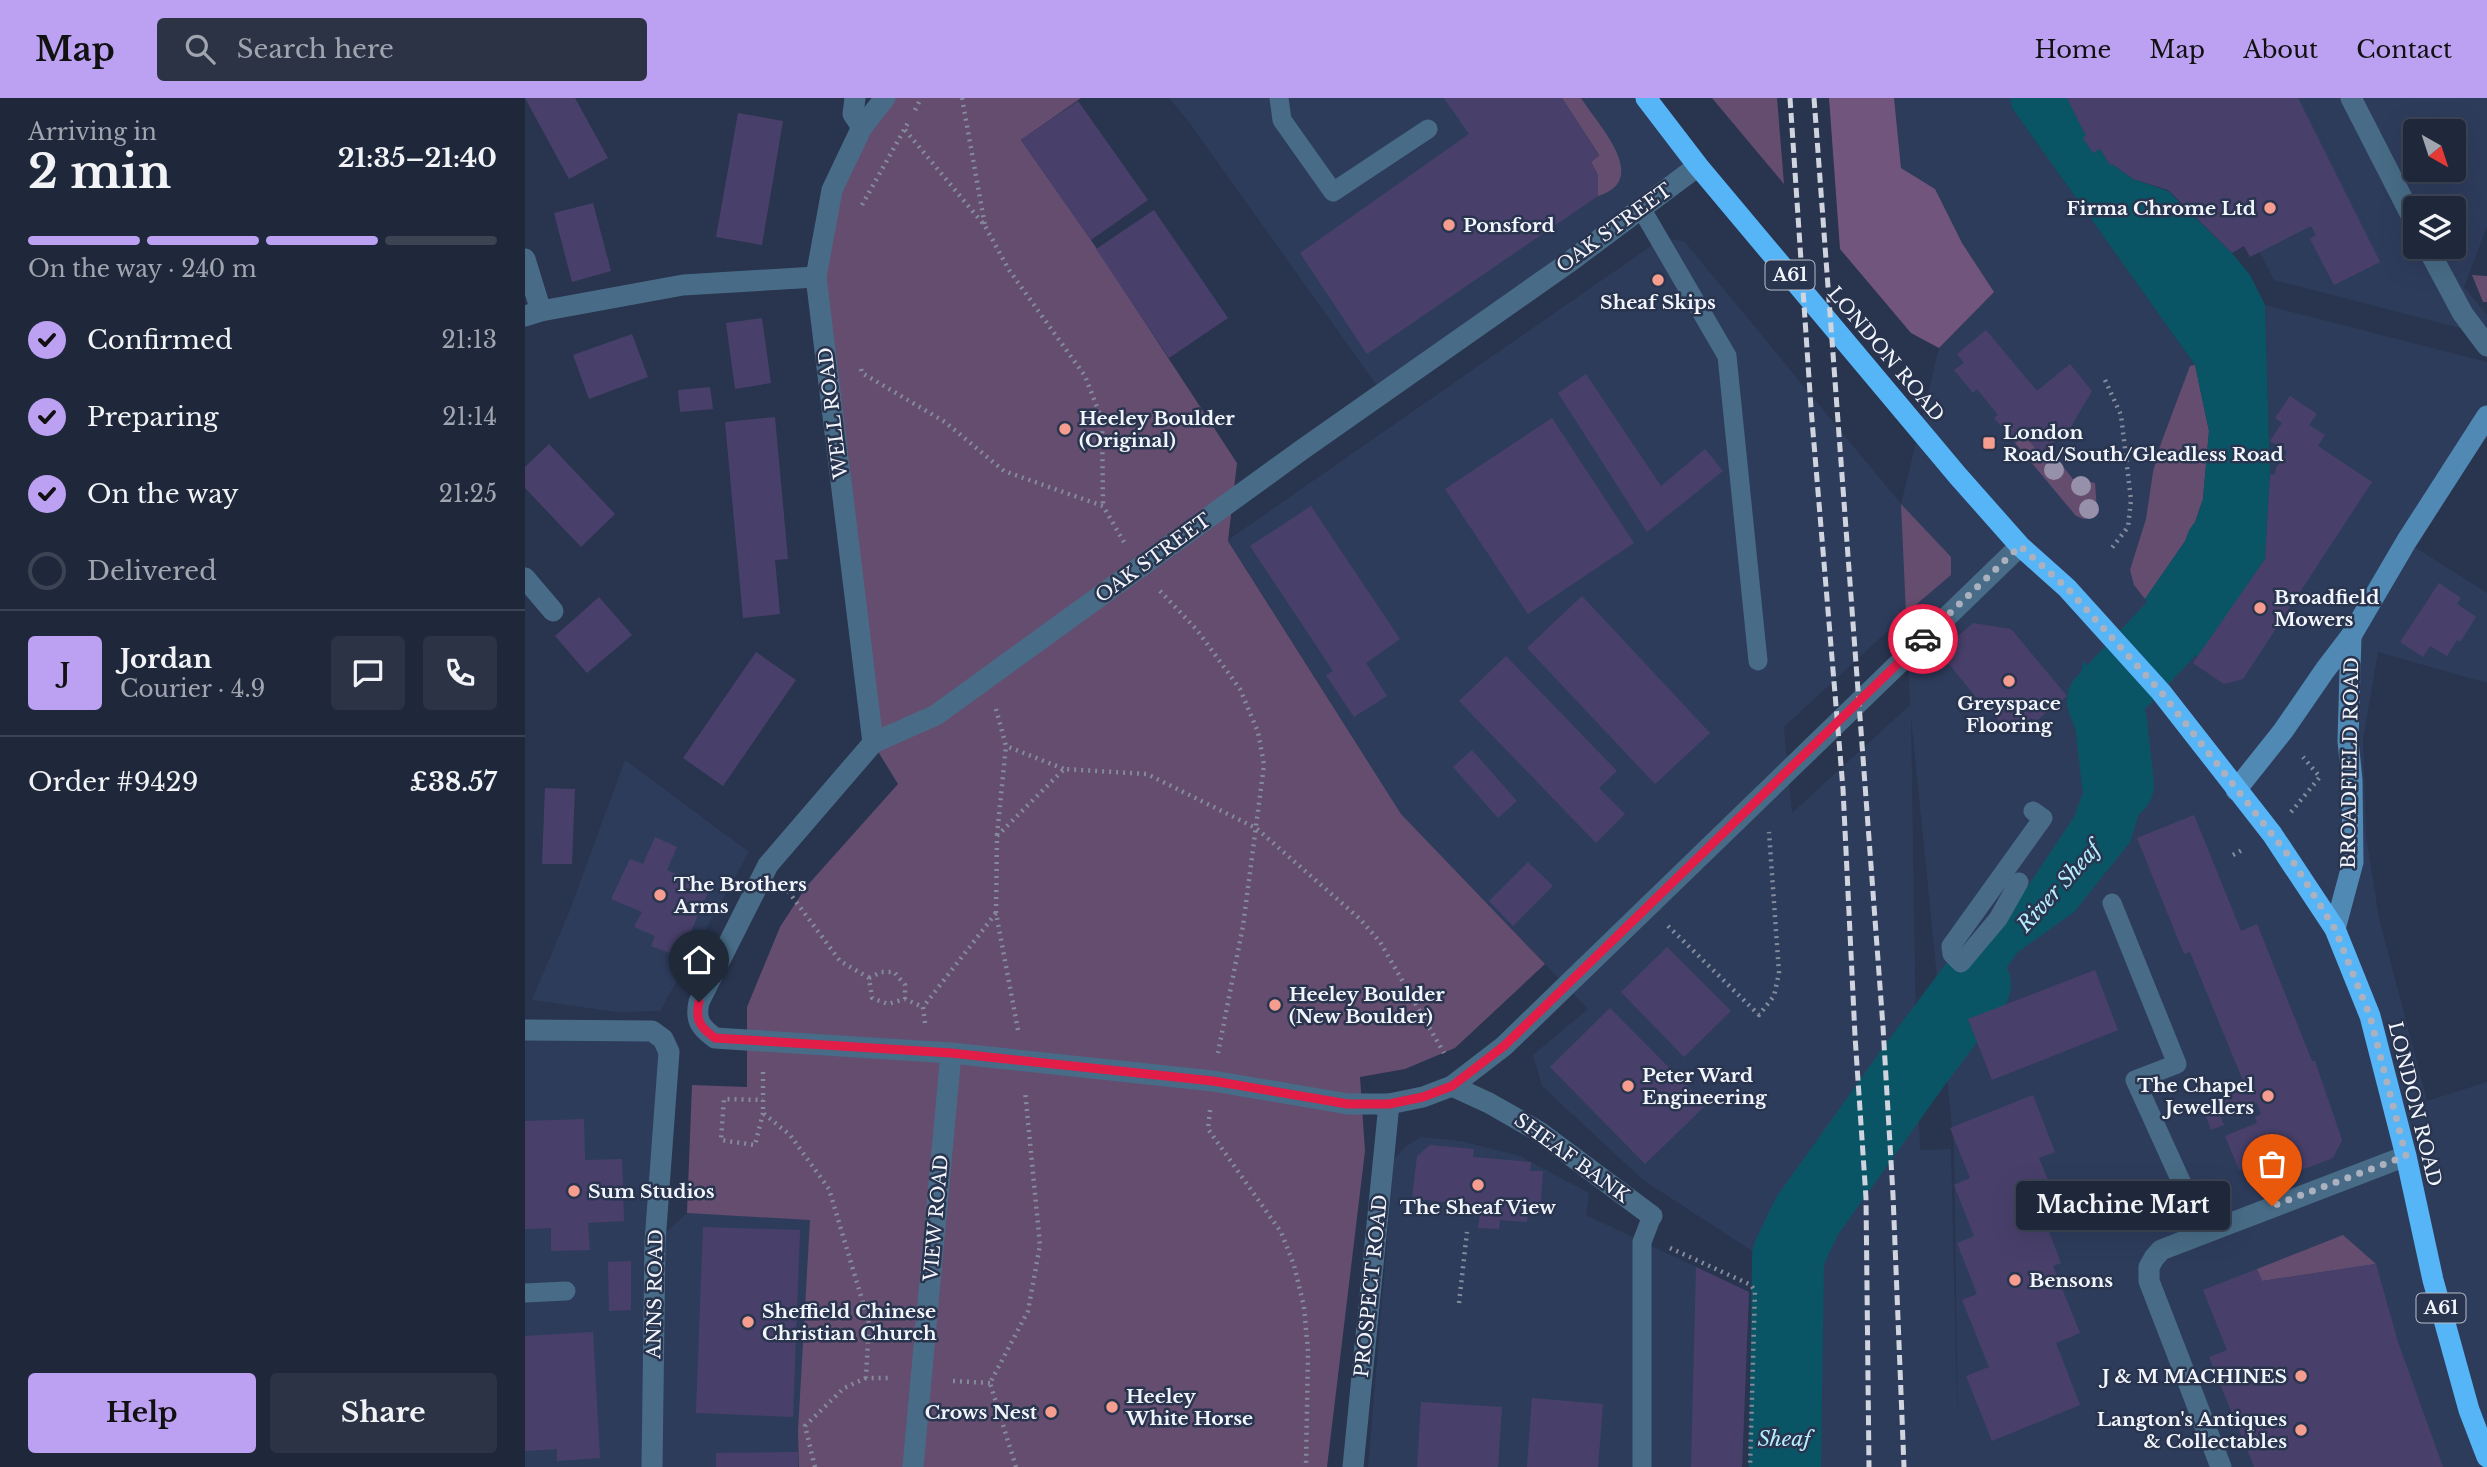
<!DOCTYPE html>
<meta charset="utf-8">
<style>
body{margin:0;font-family:"Libre Baskerville",serif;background:#2c3345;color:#f1f3f6;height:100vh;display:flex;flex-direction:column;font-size:26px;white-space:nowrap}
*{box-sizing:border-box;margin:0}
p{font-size:23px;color:#a1a5af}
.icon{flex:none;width:38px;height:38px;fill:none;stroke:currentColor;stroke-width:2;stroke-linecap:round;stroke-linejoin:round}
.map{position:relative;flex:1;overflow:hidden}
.sheet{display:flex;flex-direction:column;background:#1f273a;width:525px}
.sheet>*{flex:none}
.needle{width:46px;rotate:141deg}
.tools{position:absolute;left:1878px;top:21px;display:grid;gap:14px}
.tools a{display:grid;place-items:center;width:63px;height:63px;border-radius:7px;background:#1f273a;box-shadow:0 7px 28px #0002,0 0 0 2px #3c4454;font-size:35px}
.pin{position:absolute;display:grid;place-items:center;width:60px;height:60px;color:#fff;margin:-72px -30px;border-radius:50% 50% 50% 0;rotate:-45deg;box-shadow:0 0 7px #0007}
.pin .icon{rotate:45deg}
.courier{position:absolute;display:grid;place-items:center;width:70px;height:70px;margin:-35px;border:5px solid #e11d48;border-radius:50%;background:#fff;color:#222;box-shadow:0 2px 9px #0007}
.bubble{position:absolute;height:49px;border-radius:7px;background:#1f273a;box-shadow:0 7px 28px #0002,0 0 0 2px #3c4454;font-size:23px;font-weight:700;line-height:49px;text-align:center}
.head em{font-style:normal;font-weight:700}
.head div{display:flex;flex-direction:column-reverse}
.head{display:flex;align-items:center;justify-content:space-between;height:119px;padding:0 28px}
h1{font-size:46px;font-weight:700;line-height:52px}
.bar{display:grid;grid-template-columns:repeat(4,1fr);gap:10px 7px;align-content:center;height:84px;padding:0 28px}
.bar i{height:9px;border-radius:5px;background:#3c4454}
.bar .current{background:#bca0f2}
.bar p{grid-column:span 4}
.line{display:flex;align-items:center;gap:18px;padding:0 28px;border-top:2px solid #3c4454}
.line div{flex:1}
.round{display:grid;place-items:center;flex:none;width:74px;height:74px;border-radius:7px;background:#2c3345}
ol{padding:0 28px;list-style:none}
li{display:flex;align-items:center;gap:21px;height:77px}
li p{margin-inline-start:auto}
li .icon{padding:7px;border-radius:50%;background:#bca0f2;color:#111;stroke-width:4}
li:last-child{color:#a1a5af}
li i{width:38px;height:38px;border:4px solid #3c4454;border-radius:50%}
.cta{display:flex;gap:14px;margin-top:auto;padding:14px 28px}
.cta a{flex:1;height:80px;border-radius:7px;background:#bca0f2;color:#111;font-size:28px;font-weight:700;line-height:80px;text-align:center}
.cta a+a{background:#2c3345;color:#f1f3f6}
header{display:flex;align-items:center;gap:42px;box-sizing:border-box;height:98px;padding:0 35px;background:#bca0f2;color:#111}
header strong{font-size:33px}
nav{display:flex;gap:38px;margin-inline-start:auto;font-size:24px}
.search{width:490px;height:63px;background:#2c3345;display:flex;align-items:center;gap:18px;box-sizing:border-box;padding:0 24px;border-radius:7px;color:#a1a5af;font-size:26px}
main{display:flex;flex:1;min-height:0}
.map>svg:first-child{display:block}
.built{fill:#2e3c5c;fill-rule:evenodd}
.green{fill:#654d6f}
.forest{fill:#72557d}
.water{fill:#0a5565}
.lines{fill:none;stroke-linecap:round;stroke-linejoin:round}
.river{stroke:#0a5565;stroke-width:72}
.building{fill:#48406b}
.path{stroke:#848b9c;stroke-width:4.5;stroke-dasharray:2 5;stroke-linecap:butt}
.lane{stroke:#486c87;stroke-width:19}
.street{stroke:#486c87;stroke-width:21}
.secondary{stroke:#508ab4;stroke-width:21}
.highway{stroke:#56b5f7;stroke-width:21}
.rail{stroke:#cfd4de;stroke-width:5;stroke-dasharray:10 5;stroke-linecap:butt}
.tree{fill:#9690ab}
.done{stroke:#acb1bf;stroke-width:7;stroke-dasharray:0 12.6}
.route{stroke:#e11d48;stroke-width:9}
.poi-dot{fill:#f59d8e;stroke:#29344e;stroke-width:2.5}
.labels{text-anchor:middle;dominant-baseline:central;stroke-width:5;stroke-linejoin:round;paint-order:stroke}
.shield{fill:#29344e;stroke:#b6bbc8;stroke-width:2}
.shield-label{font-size:18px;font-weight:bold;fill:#f2f5fc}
.poi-label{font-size:19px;font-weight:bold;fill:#f2f5fc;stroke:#29344e;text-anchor:start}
.street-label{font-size:19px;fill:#f2f5fc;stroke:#29344e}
.water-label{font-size:21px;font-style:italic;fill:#b6eefd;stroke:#29344e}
</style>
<header>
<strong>Map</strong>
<div class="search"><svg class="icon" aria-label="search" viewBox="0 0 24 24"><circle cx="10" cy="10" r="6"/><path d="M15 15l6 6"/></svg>Search here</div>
<nav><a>Home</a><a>Map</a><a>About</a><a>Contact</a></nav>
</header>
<main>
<section class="sheet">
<div class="head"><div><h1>2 min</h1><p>Arriving in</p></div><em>21:35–21:40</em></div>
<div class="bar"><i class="current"></i><i class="current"></i><i class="current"></i><i></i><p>On the way · 240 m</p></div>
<ol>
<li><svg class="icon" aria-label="check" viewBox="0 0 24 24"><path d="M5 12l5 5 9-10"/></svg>Confirmed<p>21:13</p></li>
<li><svg class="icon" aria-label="check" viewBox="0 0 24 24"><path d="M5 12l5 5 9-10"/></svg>Preparing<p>21:14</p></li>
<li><svg class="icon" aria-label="check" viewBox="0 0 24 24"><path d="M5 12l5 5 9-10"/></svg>On the way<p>21:25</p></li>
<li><i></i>Delivered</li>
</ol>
<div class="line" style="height:126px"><b class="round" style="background:#bca0f2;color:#111">J</b><div><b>Jordan</b><p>Courier · 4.9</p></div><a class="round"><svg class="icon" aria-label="chat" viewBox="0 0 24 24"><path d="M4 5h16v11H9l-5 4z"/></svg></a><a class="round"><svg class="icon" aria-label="phone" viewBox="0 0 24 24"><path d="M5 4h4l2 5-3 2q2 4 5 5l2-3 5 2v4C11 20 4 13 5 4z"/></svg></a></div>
<div class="line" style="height:91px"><div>Order #9429</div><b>£38.57</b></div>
<div class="cta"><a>Help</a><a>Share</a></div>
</section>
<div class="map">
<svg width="1962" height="1369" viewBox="0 0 1962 1369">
<rect width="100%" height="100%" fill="#29344e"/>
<g class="built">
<path d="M644,0h477l52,68 -316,227 -193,-271z"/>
<path d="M1369,0h116l2,10 183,257 1,292 69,-99 5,-83 -5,-170 222,57v54l-80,126 80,51v90l-109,-31 -15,88 3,96 13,82 48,183 60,-19v385h-674l-9,-306 -44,95 -117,-76 -101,-94 -9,-31 55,-46 -187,-195 -173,-274 433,-301 23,2 217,263 38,-156 55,-56 -32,-49 -27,-54 -34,-21zM1381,516l4,91 -118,108 -8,-86zM1386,619l43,431 4,293 -7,-292 -31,1 -4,-115z"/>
<path d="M1652,0h310v129l-23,60 23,28v20l-213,-55zM1890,33h38v39h-38zM1890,110h38v39h-38z"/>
<path d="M100,662l124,92 -89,159 -43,1 -85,-12 38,-90z"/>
<path d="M0,931l138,10 -7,202 31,-28 123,6 -8,248h-277z"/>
<path d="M896,1039l40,4 59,15 69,37 -3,22 163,77 -7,175h-374l26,-308 11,-12z"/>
</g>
<g class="green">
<path d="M360,0h196l-60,42 70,100 146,223 -9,78 173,273 144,150 -90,84 -50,21 -45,8 5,74 -38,316h-528l-1,-36 12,-211 -123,-7 5,-128 55,2v-80l33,-80 26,-40 92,-103 -24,-39 -61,-469 34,-130z"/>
<path d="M1037,0h19c17,27 71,82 17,98v-21l-7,-13 8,-7z"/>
<path d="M1187,0h65l7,86z"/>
<path d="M1947,177l15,1v26h-4z"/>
<path d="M1670,267l14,66 -6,68 -11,32 -47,68 -11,-14 -4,-15 16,-51 7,-47 7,-26 30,-80z"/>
<path d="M1499,337l24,13 25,31 22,4 2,27 -5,7 -8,2 -8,-3 -61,-73z"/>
<path d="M1376,406l50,53v18l-45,38z"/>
<path d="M1818,1137l33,29 -114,17 -5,-12z"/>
</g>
<path class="forest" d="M1304,0h65l7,70 34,21 27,54 32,49 -55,56 -28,-15 -71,-84z"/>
<g class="water">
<path d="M1485,0h57l19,38 -2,2 16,11 10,16 2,-1 21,15 35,12 64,62 18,22 15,30 5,170 -5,84 -68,98 -52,-58 47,-68 11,-32 6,-68 -14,-66 -183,-257z"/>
<path d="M1558,563l45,53 15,87 -13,41 -56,70 -56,40 -50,67 -50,77 -2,-61 82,-104 76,-114 12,-33 8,-54 -16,-37z"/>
<path d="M1280,1061l8,308h-55l2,-211z"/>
</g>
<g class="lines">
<g class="river">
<path d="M1593,687l-7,-63 -8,-21 101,-107 7,-10 10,-37"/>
<path d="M1260,1369l3,-211 19,-40 110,-154 58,-77"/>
</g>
</g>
<g class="building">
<path d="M0,0h50l33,60 -39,21z"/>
<path d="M919,0h118l37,58 -8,6 7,13v21l-231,158 -67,-101 169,-119z"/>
<path d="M1542,0h231l82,164 -46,23 -24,-46 6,-4 -5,-9 -61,31 -6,-11 -12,7 -64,-63 -35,-11 -21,-15 -2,1 -10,-16 -7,4 -10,-15 3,-2z"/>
<path d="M553,3l70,99 -57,40 -70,-100z"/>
<path d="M213,15l45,8 -21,124 -46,-8z"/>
<path d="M68,105l18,68 -39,11 -18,-69z"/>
<path d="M629,112l74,108 -59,40 -73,-109z"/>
<path d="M237,220l9,65 -36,6 -9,-66z"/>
<path d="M1461,232l51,61 33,-27 22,27 -23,39 -29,24 -16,-19 -9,8 -21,-25 4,-3 -21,-26 -4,4 -19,-23 10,-7 -7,-9z"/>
<path d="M107,236l16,43 -59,22 -16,-44z"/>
<path d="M1061,276l75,112 44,-37 18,22 -76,61 -89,-139z"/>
<path d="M185,289l3,22 -33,3 -2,-22z"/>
<path d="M1765,298l27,18 -8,11 16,10 -7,11 54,36 -129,197 -19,5 -31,-21 72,-104 5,-84 5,-1 1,-6 11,-16 -17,-11 12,-18 -7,-5z"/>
<path d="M250,319l13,142 -13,1 5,54 -37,4 -18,-196z"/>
<path d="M1027,320l82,125 -106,71 -83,-125z"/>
<path d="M24,346l66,70 -34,33 -56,-59v-21z"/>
<path d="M786,408l89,133 -34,24 21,33 -33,21 -28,-42 7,-4 -83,-125z"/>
<path d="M1914,485l22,15 -4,6 19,13 -16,25 -3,-2 -10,16 -17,-10 -7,11 -23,-15z"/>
<path d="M1057,498l128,137 -55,51 -128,-136z"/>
<path d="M74,499l33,38 -45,38 -32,-37z"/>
<path d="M1448,525l38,6 56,67 -32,26 -3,-4 -17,13 -8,-10 -4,4 -21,-25 -2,2 -41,-50z"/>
<path d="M231,554l40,28 -73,106 -40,-28z"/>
<path d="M981,558l111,115 -18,17 26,26 -29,29 -137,-142z"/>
<path d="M947,652l45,51 -19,17 -45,-51z"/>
<path d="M20,690l30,1 -3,75h-30z"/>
<path d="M1669,717l47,116 16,-7 55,137h3l27,79 -9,18 -42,16 -16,-6 -11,-26 -7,3 6,15 -24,10 -14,-34 32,-13 -2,-6 6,-3 -4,-11 -36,14 3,8 -13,5 -9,-24 44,-18 -56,-136 -6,2 -47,-116z"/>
<path d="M130,739l22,10 -10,23 42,20 -29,67 -29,-11 4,-10 -21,-9 8,-15 -31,-13 19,-40 13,5z"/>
<path d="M1003,764l25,24 -40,40 -24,-25z"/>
<path d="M1142,849l64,64 -47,46 -63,-65z"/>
<path d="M1570,872l23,60 -126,50 -24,-61z"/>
<path d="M1085,910l96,97 -61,59 -95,-97z"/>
<path d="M1508,997l22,57 -16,6 21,51 -17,7 18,47 -8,3 27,67 -24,10 24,62 -88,36 -26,-65 23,-9 -27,-67 15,-6 -20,-51 17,-7 -20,-51 16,-7 -20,-50z"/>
<path d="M59,1021l1,41 37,-1 2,62 -36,2 2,27 -39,1v-23l-26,1v-108z"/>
<path d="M905,1047l44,4 -1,8 58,5 -1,9h13l-3,42 -12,-1 -1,10 -27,-2 -1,9 -21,-1 3,-21 -69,-9 5,-42z"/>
<path d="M178,1129l97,3 -7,187 -97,-4z"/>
<path d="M106,1163v49l-22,1 -1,-49z"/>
<path d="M1851,1166l22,78 45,125h-189l-45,-110 18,-7 -24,-60 54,-21 5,12z"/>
<path d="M1171,1169l53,25 -7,175h-51z"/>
<path d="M68,1234l7,126 -43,3v-12l-32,2v-115z"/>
<path d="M1007,1300l71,6 -5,63h-71z"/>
<path d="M896,1304l81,5 -4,60h-81z"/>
<path d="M273,1354v15h-82v-14z"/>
</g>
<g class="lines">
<g class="path">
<path d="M437,0l23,128"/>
<path d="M390,12l6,-12"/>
<path d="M380,32l80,96 24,44 76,106 17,44 1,86"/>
<path d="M337,107l47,-84"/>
<path d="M336,271l1,4 83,49 59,49 99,35 21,36"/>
<path d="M1580,282l16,35 10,85 -3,27 -17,22"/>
<path d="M635,493l37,39 43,59 18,43 6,33 -21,161 -25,127"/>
<path d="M471,611l10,37 58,23"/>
<path d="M1766,714l29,-35 -17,-20"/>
<path d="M472,737l9,-89"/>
<path d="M1708,757l11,-6"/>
<path d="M263,793l52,70 29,17 3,20 16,6 17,-5 18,8"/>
<path d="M1143,828l91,89 15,-19 5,-23 -10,-141"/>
<path d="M344,880l12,-6h13l11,13v14"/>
<path d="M400,925l-2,-16 73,-94"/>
<path d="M493,932l-22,-117 1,-77 67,-67 83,5 109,54 104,91 20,23 64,111"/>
<path d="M238,974v41l27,22 39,54 40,134 -3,55h25"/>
<path d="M685,1012l-2,19 73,103 13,33 10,42 4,44 -2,116"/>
<path d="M238,1015l-8,32 -34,-5 3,-41 39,1"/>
<path d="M1145,1150l81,37 4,6 -5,176"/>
<path d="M934,1205l8,-71"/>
<path d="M428,1283l37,2"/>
<path d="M290,1369l-10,-41 39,-38 22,-10"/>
<path d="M491,1369l-26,-84 38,-72 12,-66 -15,-154"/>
</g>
<g class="lane">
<path d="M754,0l3,22 51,72 95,-63"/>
<path d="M1116,110l86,148 31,305"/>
<path d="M1494,784l-21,37 -37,44 -9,-9 -1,-8 92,-128 -10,-7"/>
<path d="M1587,805l65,161 -42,16 69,152"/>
<path d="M0,1195l41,-2"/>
<path d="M1117,1369v-225l10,-26"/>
</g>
<g class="street">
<path d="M330,0l-2,16 9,13"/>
<path d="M1826,0l64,125"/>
<path d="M1173,68l-130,97 -265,186 -367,266 -63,28 -105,122 -69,137c-4,18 1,25 16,36l236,15 262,28 135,23h41l34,-7 29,-11 52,-40 516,-500"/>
<path d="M1902,149l36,67 24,32"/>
<path d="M0,161l16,52"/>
<path d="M0,218l16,-5 142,-26 133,-8"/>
<path d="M0,480l28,33"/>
<path d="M348,645l-57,-466 16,-87 30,-63 23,-29"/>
<path d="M0,932l127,1 11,8 6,13 -14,190 -3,225"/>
<path d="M927,988l37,17 49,28 114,85"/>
<path d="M388,1369l38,-414"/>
<path d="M828,1369l36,-363"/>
<path d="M1696,1369l-72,-186v-14l5,-9 7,-8 245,-94"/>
</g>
<g class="secondary">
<path d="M1711,692l47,-59 42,-61 26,-34 55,-94 81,-126"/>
<path d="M1810,831l18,-67 -1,-82 -4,-39 3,-105"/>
</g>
<path class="highway" d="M1121,0l52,68 260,310 62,70 47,42 94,104 111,142 63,95 35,87 36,140 27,124 36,130 18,47"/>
<g class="rail">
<path d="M1265,0l21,310 32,381 12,247 11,162 3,269"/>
<path d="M1289,0l69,929 10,168 11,272"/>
</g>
</g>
<g class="tree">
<circle cx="1529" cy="372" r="10"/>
<circle cx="1556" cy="388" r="10"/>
<circle cx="1564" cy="411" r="10"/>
</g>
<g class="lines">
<path class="done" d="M1398,541l97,-93 47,42 94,104 131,168 43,69 35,87 36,140 -134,50"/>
<path class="route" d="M174,904c-4,18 1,25 16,36l236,15 262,28 135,23h41l34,-7 29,-11 52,-40 419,-407"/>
</g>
<g class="poi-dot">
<circle cx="1745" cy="110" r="7"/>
<circle cx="924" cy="127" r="7"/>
<circle cx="1133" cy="182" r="7"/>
<circle cx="540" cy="331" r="7"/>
<rect x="1457" y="338" width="14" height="14" rx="3.5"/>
<circle cx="1735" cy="510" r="7"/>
<circle cx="1484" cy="583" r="7"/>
<circle cx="135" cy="797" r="7"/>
<circle cx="750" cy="907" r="7"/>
<circle cx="1103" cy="988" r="7"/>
<circle cx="1743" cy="998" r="7"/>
<circle cx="953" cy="1087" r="7"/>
<circle cx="49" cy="1093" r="7"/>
<circle cx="1490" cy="1182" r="7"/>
<circle cx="223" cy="1224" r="7"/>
<circle cx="1776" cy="1278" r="7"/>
<circle cx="587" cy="1309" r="7"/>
<circle cx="526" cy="1314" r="7"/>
<circle cx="1776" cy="1332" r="7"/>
</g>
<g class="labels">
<g class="shield">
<rect x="1240.5" y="162.5" width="49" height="29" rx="5"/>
<rect x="1891.5" y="1195.5" width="49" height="29" rx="5"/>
</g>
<g class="shield-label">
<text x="1265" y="177">A61</text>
<text x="1916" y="1210">A61</text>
</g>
<g class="poi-label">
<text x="1731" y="110" text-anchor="end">Firma Chrome Ltd</text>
<text x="938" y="127">Ponsford</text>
<text x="1133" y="204" text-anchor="middle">Sheaf Skips</text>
<text x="554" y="320">Heeley Boulder<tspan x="554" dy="22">(Original)</tspan></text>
<text x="1478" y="334">London<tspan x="1478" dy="22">Road/South/Gleadless Road</tspan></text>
<text x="1749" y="499">Broadfield<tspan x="1749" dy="22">Mowers</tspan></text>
<text x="1484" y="605" text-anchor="middle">Greyspace<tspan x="1484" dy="22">Flooring</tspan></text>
<text x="149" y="786">The Brothers<tspan x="149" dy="22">Arms</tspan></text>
<text x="764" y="896">Heeley Boulder<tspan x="764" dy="22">(New Boulder)</tspan></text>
<text x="1117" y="977">Peter Ward<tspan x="1117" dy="22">Engineering</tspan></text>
<text x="1729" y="987" text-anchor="end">The Chapel<tspan x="1729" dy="22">Jewellers</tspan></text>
<text x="63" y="1093">Sum Studios</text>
<text x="953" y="1109" text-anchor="middle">The Sheaf View</text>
<text x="1504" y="1182">Bensons</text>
<text x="237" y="1213">Sheffield Chinese<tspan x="237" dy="22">Christian Church</tspan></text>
<text x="1762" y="1278" text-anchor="end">J &amp; M MACHINES</text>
<text x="601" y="1298">Heeley<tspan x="601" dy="22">White Horse</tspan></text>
<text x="512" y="1314" text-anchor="end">Crows Nest</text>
<text x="1762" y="1321" text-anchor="end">Langton's Antiques<tspan x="1762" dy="22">&amp; Collectables</tspan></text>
</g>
<g class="street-label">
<text transform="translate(1089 130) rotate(-36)">OAK STREET</text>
<text transform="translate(1361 256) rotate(50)">LONDON ROAD</text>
<text transform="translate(308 315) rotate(-97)">WELL ROAD</text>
<text transform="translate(628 460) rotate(-36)">OAK STREET</text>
<text transform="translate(1825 665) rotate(-89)">BROADFIELD ROAD</text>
<text transform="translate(1890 1006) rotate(76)">LONDON ROAD</text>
<text transform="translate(1047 1060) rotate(36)">SHEAF BANK</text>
<text transform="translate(411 1120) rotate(-85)">VIEW ROAD</text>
<text transform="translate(846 1188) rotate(-84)">PROSPECT ROAD</text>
<text transform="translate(130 1196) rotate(-89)">ANNS ROAD</text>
</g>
<g class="water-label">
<text transform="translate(1534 789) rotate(-48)">River Sheaf</text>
<text x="1259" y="1341">Sheaf</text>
</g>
</g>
</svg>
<div class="tools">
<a><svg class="needle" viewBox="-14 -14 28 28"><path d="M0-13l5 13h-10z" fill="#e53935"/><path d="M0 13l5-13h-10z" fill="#a1a5af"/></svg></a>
<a><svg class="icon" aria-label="layers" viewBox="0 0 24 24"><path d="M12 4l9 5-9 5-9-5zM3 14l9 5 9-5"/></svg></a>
</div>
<div class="pin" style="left:1747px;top:1108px;background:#ea580c"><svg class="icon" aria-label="bag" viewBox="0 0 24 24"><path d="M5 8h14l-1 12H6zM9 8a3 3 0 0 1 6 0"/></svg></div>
<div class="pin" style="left:174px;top:904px;background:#1f2937"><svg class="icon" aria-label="home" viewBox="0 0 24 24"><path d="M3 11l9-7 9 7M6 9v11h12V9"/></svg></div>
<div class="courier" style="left:1398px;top:541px"><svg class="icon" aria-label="car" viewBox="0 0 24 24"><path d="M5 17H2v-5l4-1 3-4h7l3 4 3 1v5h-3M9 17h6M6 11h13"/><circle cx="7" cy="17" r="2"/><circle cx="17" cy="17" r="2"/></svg></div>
<div class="bubble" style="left:1491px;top:1083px;width:214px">Machine Mart</div>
</div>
</main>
